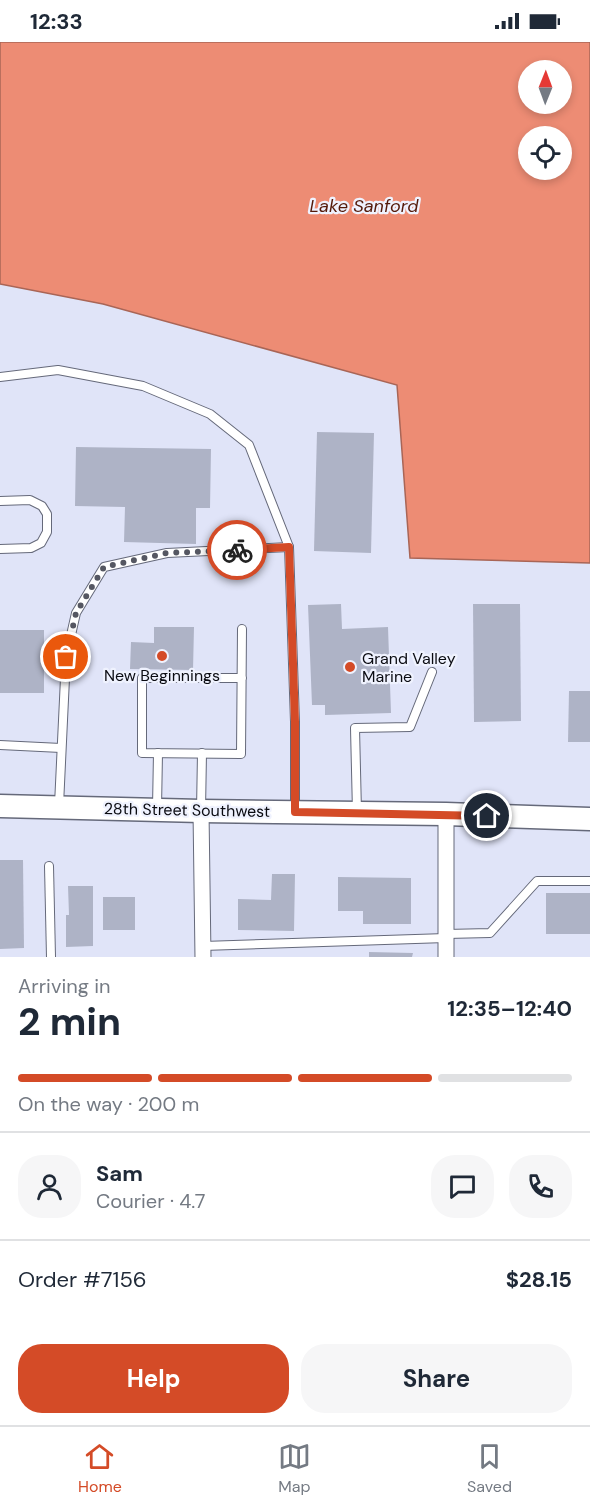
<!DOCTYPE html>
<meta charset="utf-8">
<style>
body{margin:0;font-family:"DM Sans",sans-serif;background:#f6f6f7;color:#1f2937;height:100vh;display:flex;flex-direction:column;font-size:22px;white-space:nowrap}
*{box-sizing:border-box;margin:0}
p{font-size:20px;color:#747a83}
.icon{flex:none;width:33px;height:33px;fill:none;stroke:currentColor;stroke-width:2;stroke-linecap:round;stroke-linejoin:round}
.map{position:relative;height:915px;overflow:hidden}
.drawer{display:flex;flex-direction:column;background:#fff;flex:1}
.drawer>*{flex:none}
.needle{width:39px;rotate:1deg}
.buttons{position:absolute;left:518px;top:18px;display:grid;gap:12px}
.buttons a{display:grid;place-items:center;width:54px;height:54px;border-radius:50%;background:#fff;box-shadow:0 3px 9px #0003;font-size:30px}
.pin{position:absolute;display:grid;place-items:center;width:51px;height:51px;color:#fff;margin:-26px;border:3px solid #fff;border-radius:50%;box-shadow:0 2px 6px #0007}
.courier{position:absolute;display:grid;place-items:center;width:60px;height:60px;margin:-30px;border:4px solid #d44b27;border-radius:50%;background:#fff;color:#222;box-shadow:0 2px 8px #0007}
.overview em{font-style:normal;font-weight:700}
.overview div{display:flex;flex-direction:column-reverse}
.overview{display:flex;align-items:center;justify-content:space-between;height:102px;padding:0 18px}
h1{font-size:39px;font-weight:700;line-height:45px}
.bar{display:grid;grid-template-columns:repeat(4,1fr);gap:9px 6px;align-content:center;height:72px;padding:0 18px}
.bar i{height:8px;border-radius:4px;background:#e0e1e3}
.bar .current{background:#d44b27}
.bar p{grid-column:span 4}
.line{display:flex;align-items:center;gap:15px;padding:0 18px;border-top:2px solid #e0e1e3}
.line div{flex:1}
.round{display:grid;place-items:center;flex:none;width:63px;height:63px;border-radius:24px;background:#f6f6f7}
.primary-button{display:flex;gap:12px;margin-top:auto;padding:12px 18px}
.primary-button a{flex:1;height:69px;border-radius:24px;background:#d44b27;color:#fff;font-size:24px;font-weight:700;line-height:69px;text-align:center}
.primary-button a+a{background:#f6f6f7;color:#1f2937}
.status{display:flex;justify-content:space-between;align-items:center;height:42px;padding:0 30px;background:#fff;direction:ltr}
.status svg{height:16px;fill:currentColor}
.tab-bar{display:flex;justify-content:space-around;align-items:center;height:84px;border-top:2px solid #e0e1e3;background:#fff;font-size:16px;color:#747a83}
.tab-bar a{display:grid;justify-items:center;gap:3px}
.tab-bar .current{color:#d44b27}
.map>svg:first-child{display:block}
.water{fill:#ed8c74;stroke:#a96556;stroke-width:1.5;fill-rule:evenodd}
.building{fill:#aeb3c6}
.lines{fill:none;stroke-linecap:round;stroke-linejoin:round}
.lane-casing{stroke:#65697a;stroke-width:10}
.street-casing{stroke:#65697a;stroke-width:17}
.primary-casing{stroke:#65697a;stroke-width:25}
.lane{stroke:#fff;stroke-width:8}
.street{stroke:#fff;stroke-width:15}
.primary{stroke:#fff;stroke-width:22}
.done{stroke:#555762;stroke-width:6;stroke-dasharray:0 10.8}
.route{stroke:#d44b27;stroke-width:8}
.poi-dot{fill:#d44b27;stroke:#eff2fe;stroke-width:2}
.labels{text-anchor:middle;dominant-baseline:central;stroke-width:4.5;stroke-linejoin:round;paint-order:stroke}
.poi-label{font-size:16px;fill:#0a0b11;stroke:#eff2fe;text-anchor:start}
.street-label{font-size:16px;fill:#0a0b11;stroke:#eff2fe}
.water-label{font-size:18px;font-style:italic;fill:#541909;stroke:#eff2fe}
</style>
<div class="status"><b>12:33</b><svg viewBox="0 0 49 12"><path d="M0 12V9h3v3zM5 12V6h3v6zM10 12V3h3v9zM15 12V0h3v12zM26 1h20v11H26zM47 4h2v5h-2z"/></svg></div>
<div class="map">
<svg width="590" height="915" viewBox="0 0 590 915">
<rect width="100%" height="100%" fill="#e0e4f8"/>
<path class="water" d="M0,0h590v521l-180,-5 -13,-173 -294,-81 -103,-20zM528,28h33v34h-33zM528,94h33v34h-33z"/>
<g class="building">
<path d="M317,390l57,1 -3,120 -57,-2z"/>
<path d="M76,405l135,2 -1,59h-14v36l-72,-2 1,-35 -50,-1z"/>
<path d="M341,562l1,25 46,-2 3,86 -66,2v-10h-13l-4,-100z"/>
<path d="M473,562h47l1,117 -47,1z"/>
<path d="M154,585h40l-1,43 -63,-1 1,-27 23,1z"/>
<rect x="0" y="588" width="44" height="63"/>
<path d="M569,649h21v51h-22z"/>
<path d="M0,818h23l1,88 -24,1z"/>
<path d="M272,832h23l-1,57 -56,-1v-31l33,1z"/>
<path d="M338,835l73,1v46h-48v-13h-25z"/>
<path d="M68,844h25v60l-27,1v-32h3z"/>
<rect x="546" y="851" width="44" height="41"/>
<rect x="103" y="855" width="32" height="33"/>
<path d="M369,910l44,1 -1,4h-43z"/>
</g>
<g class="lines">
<defs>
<g id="lane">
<path d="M0,335l58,-7 85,16 67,28 39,31 40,102 6,175v89"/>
<path d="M0,459l30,-1 12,6 5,8v18l-6,11 -10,5 -31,1"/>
<path d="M242,636h-100v75l99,1 1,-125"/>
<path d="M0,703l61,3"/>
<path d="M59,763l7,-148 10,-44 28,-46 63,-14 122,-6"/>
<path d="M157,766l1,-55"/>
<path d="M201,768l1,-57"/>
<path d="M357,770l-2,-84 55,-1 22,-55"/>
<path d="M49,824l2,91"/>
<path d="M446,892l44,-1 47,-52h53"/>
<path d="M203,904l243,-8"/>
</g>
<g id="street">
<path d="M201,769l2,146"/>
<path d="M446,772v143"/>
</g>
<path id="primary" d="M0,764l201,5 245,3 144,5"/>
</defs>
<use href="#lane" class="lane-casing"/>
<use href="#street" class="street-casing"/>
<use href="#primary" class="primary-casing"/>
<use href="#lane" class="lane"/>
<use href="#street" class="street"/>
<use href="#primary" class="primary"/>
</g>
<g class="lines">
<path class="done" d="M66,615l10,-44 28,-46 63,-14 70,-3"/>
<path class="route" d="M237,508l52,-3 6,175v90l192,4"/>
</g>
<g class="poi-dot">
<circle cx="162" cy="614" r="6"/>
<circle cx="350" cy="625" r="6"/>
</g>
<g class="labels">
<g class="poi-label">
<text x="362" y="616">Grand Valley<tspan x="362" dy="18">Marine</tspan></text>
<text x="162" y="633" text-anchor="middle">New Beginnings</text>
</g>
<g class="street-label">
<text transform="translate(187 768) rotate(1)">28th Street Southwest</text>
</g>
<g class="water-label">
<text x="364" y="164">Lake Sanford</text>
</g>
</g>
</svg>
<div class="buttons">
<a><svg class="needle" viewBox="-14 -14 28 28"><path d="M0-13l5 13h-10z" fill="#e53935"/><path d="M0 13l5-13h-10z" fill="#747a83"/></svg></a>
<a><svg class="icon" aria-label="locate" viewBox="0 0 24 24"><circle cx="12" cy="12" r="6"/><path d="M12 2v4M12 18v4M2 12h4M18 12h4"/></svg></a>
</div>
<div class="pin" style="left:66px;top:615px;background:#ea580c"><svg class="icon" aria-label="bag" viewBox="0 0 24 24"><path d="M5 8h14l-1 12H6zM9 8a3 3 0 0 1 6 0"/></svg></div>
<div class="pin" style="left:487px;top:774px;background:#1f2937"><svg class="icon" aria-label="home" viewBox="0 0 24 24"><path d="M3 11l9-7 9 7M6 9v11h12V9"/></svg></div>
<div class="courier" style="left:237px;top:508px"><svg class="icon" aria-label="bike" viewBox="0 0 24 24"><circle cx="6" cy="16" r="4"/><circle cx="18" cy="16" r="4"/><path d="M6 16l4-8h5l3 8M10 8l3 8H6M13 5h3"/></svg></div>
</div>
<section class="drawer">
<div class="overview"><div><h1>2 min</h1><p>Arriving in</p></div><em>12:35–12:40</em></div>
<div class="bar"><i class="current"></i><i class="current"></i><i class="current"></i><i></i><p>On the way · 200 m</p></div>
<div class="line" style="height:108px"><a class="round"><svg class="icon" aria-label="person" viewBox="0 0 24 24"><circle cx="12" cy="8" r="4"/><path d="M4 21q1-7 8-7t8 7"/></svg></a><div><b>Sam</b><p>Courier · 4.7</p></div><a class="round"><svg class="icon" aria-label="chat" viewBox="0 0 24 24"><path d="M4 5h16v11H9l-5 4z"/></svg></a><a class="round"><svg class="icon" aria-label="phone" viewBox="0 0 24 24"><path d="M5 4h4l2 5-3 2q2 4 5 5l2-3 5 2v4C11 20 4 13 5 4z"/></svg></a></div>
<div class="line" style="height:78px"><div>Order #7156</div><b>$28.15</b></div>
<div class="primary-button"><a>Help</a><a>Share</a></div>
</section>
<nav class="tab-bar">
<a class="current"><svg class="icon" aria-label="home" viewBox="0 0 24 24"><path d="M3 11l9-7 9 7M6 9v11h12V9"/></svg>Home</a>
<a><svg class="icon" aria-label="map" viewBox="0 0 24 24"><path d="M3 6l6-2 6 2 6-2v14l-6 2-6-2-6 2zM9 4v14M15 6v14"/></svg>Map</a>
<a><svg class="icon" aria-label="saved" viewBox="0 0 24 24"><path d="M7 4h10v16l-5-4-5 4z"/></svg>Saved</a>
</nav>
